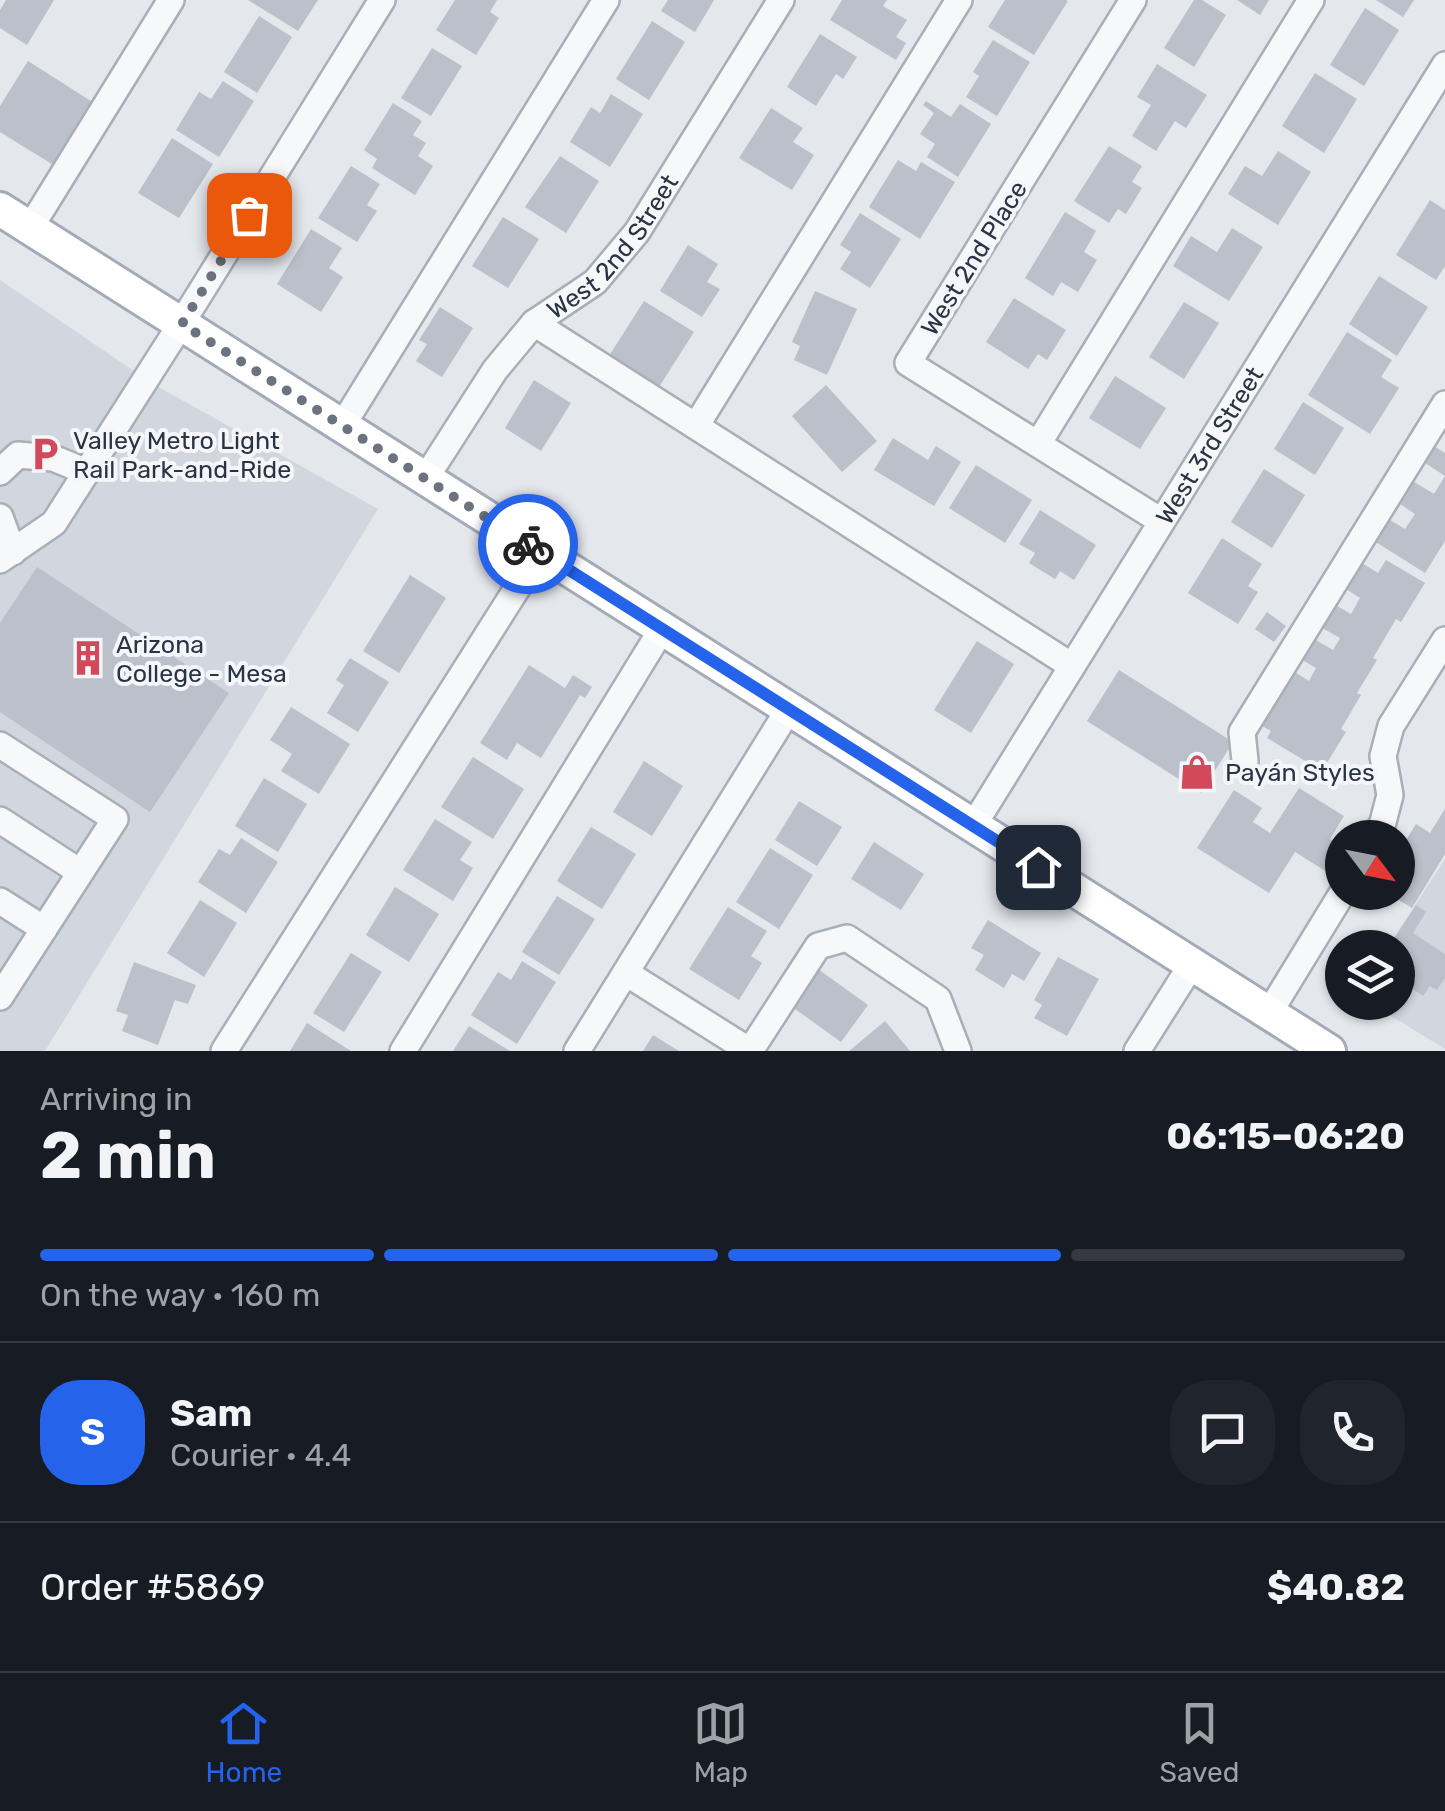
<!DOCTYPE html>
<meta charset="utf-8">
<style>
body{margin:0;font-family:Rubik,sans-serif;background:#20242c;color:#f1f3f6;height:100vh;display:flex;flex-direction:column;font-size:38px;white-space:nowrap}
*{box-sizing:border-box;margin:0}
p{font-size:32px;color:#9ea1a6}
.icon{flex:none;width:55px;height:55px;fill:none;stroke:currentColor;stroke-width:2;stroke-linecap:round;stroke-linejoin:round}
.map{position:relative;height:1051px;overflow:hidden}
.side{display:flex;flex-direction:column;background:#171b24;flex:1}
.side>*{flex:none}
.needle{width:65px;rotate:122deg}
.buttons{position:absolute;left:1325px;top:820px;display:grid;gap:20px}
.buttons a{display:grid;place-items:center;width:90px;height:90px;border-radius:50%;background:#171b24;box-shadow:0 2px 8px #0004;font-size:50px}
.pin{position:absolute;display:grid;place-items:center;width:85px;height:85px;color:#fff;margin:-42px;border-radius:20px;box-shadow:0 5px 15px #0006}
.courier{position:absolute;display:grid;place-items:center;width:100px;height:100px;margin:-50px;border:8px solid #2563eb;border-radius:50%;background:#fff;color:#222;box-shadow:0 2px 12px #0007}
.summary em{font-style:normal;font-weight:700}
.summary div{display:flex;flex-direction:column-reverse}
.summary{display:flex;align-items:center;justify-content:space-between;height:170px;padding:0 40px}
h1{font-size:65px;font-weight:700;line-height:75px}
.bar{display:grid;grid-template-columns:repeat(4,1fr);gap:15px 10px;align-content:center;height:120px;padding:0 40px}
.bar i{height:12px;border-radius:8px;background:#363941}
.bar .active{background:#2563eb}
.bar p{grid-column:span 4}
.line{display:flex;align-items:center;gap:25px;padding:0 40px;border-top:2px solid #363941}
.line div{flex:1}
.round{display:grid;place-items:center;flex:none;width:105px;height:105px;border-radius:40px;background:#20242c}
.tabs{display:flex;justify-content:space-around;align-items:center;height:140px;border-top:2px solid #363941;background:#171b24;font-size:28px;color:#9ea1a6}
.tabs a{display:grid;justify-items:center;gap:5px}
.tabs .active{color:#2563eb}
.map>svg:first-child{display:block}
.built{fill:#d2d6de}
.building{fill:#bbc0ca}
.lines{fill:none;stroke-linecap:round;stroke-linejoin:round}
.minor-casing{stroke:#a9aeb7;stroke-width:30}
.major-casing{stroke:#a3abb8;stroke-width:38}
.minor{stroke:#f7f8fa;stroke-width:25}
.major{stroke:#fff;stroke-width:32}
.done{stroke:#6c737f;stroke-width:10;stroke-dasharray:0 18}
.route{stroke:#2563eb;stroke-width:12}
.labels{text-anchor:middle;dominant-baseline:central;stroke-width:8;stroke-linejoin:round;paint-order:stroke}
.street-label{font-size:25px;fill:#2b3445;stroke:#f4f6f9}
.poi-label{font-size:25px;fill:#2b3445;stroke:#f4f6f9;text-anchor:start}
</style>
<div class="map">
<svg width="1445" height="1051" viewBox="0 0 1445 1051">
<rect width="100%" height="100%" fill="#e4e7ec"/>
<g class="built">
<path d="M0,280l153,104 225,125 -333,542h-45z"/>
<path d="M1445,859v190l-75,-46 28,-1v-54l-10,-1z"/>
</g>
<g class="building">
<path d="M6,0h48l-27,45 -27,-17v-18z"/>
<path d="M248,0h70l-20,31z"/>
<path d="M455,0h42l-7,12 9,6 -23,37 -40,-25z"/>
<path d="M668,0h46l-19,32 -34,-21z"/>
<path d="M842,0h45l-4,6 24,14 -11,17 10,6 -10,17 -66,-40z"/>
<path d="M1005,0h61l2,1 -34,54 -46,-28z"/>
<path d="M1194,0h8l24,15 -32,52 -30,-19z"/>
<path d="M1237,0h32l-9,15z"/>
<path d="M1376,0h38l-11,17z"/>
<path d="M1365,8l34,22 -35,56 -34,-21z"/>
<path d="M259,16l33,21 -35,56 -33,-21z"/>
<path d="M652,21l33,21 -36,58 -33,-21z"/>
<path d="M820,34l37,23 -14,22 -7,-5 -20,32 -29,-19z"/>
<path d="M993,40l37,22 -33,54 -31,-19 13,-21 -6,-4z"/>
<path d="M432,48l30,18 -31,50 -30,-18z"/>
<path d="M28,61l66,42 -39,63 -55,-34v-26z"/>
<path d="M1157,64l50,31 -21,33 -11,-7 -19,30 -24,-15 19,-31 -14,-8z"/>
<path d="M1315,73l42,26 -33,54 -42,-27z"/>
<path d="M223,81l31,20 -35,56 -43,-27 23,-38 12,7z"/>
<path d="M611,94l32,20 -33,53 -40,-25 21,-35 9,6z"/>
<path d="M926,101l25,16 9,-13 31,20 -33,53 -31,-20 8,-13 -15,-10 14,-21 -11,-8z"/>
<path d="M393,103l29,18 -9,14 13,8 -8,13 15,10 -18,29 -43,-27 5,-9 -13,-9z"/>
<path d="M771,108l32,20 -10,14 21,13 -22,35 -53,-32z"/>
<path d="M172,138l41,26 -34,54 -41,-25z"/>
<path d="M1109,146l33,20 -10,16 10,6 -16,26 -8,-5 -9,14 -35,-22z"/>
<path d="M1278,151l33,21 -33,53 -50,-31 17,-28 17,10z"/>
<path d="M560,156l39,25 -33,52 -41,-26z"/>
<path d="M898,160l18,11 5,-9 34,20 -35,57 -51,-32z"/>
<path d="M351,166l29,18 -13,21 10,6 -20,31 -39,-24z"/>
<path d="M1430,200l15,10v56l-9,14 -40,-25z"/>
<path d="M1065,212l31,19 -12,21 13,8 -19,32 -17,-10 -8,14 -28,-18z"/>
<path d="M860,213l41,26 -31,49 -30,-19 11,-17 -11,-7z"/>
<path d="M503,217l36,22 -31,49 -36,-22z"/>
<path d="M1232,228l31,19 -34,54 -56,-35 18,-30 26,16z"/>
<path d="M311,229l31,19 -13,20 14,9 -22,35 -44,-28z"/>
<path d="M688,245l30,19 -11,18 13,7 -18,28 -42,-26z"/>
<path d="M1379,276l49,31 -31,49 -48,-32z"/>
<path d="M815,291l42,18 -30,66 -33,-15 6,-14 -8,-4z"/>
<path d="M1014,298l52,32 -19,30 -9,-6 -10,15 -42,-27z"/>
<path d="M644,301l50,31 -35,55 -50,-31z"/>
<path d="M1184,302l35,21 -35,56 -35,-22z"/>
<path d="M440,307l33,21 -31,49 -26,-16 11,-17 -8,-4z"/>
<path d="M1347,332l45,28 -11,17 18,11 -29,46 -62,-39z"/>
<path d="M1115,376l51,32 -26,41 -51,-31z"/>
<path d="M534,380l37,23 -30,48 -36,-23z"/>
<path d="M826,385l51,56 -35,31 -50,-56z"/>
<path d="M1303,402l41,26 -29,47 -41,-26z"/>
<path d="M893,438l35,22 8,-14 25,16 -27,44 -60,-36z"/>
<path d="M1432,445l13,8v88l-20,32 -54,-34 14,-22 20,12 10,-15 -18,-12 14,-22 23,14 11,-18 -23,-15z"/>
<path d="M976,465l56,35 -27,43 -56,-35z"/>
<path d="M1264,469l41,26 -33,53 -41,-26z"/>
<path d="M1040,510l56,35 -22,35 -14,-9 -5,8 -26,-16 6,-10 -16,-9z"/>
<path d="M1222,538l40,26 -14,22 10,6 -20,32 -50,-31z"/>
<path d="M1357,560l21,13 8,-13 39,23 -24,39 -5,-3 -23,39 4,2 -20,33 4,2 -20,34 5,3 -24,39 -55,-33 4,-7 -14,-8 33,-54 19,12 7,-13 -19,-11 12,-21 24,14 7,-12 -23,-13 13,-23 21,12 9,-16 -19,-12z"/>
<path d="M37,567l192,126 -79,119 -150,-100v-89z"/>
<path d="M410,575l36,23 -47,75 -36,-22z"/>
<path d="M1267,612l19,14 -12,16 -19,-13z"/>
<path d="M977,641l37,23 -43,69 -37,-23z"/>
<path d="M350,658l39,24 -31,50 -31,-19 17,-28 -8,-5z"/>
<path d="M529,665l36,23 8,-13 19,12 -7,11 -5,-3 -39,63 -24,-15 -10,17 -27,-17z"/>
<path d="M1119,670l114,72 -32,51 -114,-72z"/>
<path d="M291,707l59,37 -31,50 -38,-23 11,-17 -22,-14z"/>
<path d="M473,757l51,32 -31,50 -52,-32z"/>
<path d="M644,761l39,25 -31,50 -39,-24z"/>
<path d="M264,778l43,26 -29,48 -43,-26z"/>
<path d="M1299,788l45,28 -14,23 12,8 -15,25 -32,-20 -26,41 -72,-45 37,-58 28,18 -9,14 17,11z"/>
<path d="M799,801l43,26 -25,39 -42,-26z"/>
<path d="M1445,809v45l-33,54 -20,-12 2,-4h4v-5l11,-19 -11,-7v-8l18,-29 14,9z"/>
<path d="M435,819l37,23 -12,18 13,8 -20,33 -50,-31z"/>
<path d="M591,827l45,27 -34,55 -45,-28z"/>
<path d="M241,838l37,24 -32,51 -48,-31 21,-33 11,6z"/>
<path d="M874,842l50,32 -23,36 -50,-31z"/>
<path d="M770,848l43,27 -34,54 -43,-27z"/>
<path d="M395,887l44,27 -30,48 -43,-27z"/>
<path d="M557,896l38,23 -36,56 -37,-23z"/>
<path d="M200,900l37,23 -33,54 -37,-24z"/>
<path d="M1416,905l10,7 -13,21 32,21v24l-8,12 -7,-4 -7,10 -25,-17v-25l5,-7 -10,-7z"/>
<path d="M728,907l39,24 -16,25 11,7 -23,37 -50,-31z"/>
<path d="M988,920l53,33 -17,28 -12,-7 -8,14 -29,-18 9,-15 -13,-7z"/>
<path d="M351,953l31,19 -38,60 -31,-19z"/>
<path d="M1058,957l41,22 -32,57 -33,-18 8,-13 -8,-5z"/>
<path d="M522,961l34,21 -39,62 -46,-29 27,-43 13,8z"/>
<path d="M134,962l62,23 -8,19 -13,-4 -17,45 -36,-14 6,-16 -12,-4z"/>
<path d="M818,969l50,36 -27,37 -50,-36z"/>
<path d="M885,1021l25,30h-61z"/>
<path d="M307,1023l44,28h-61z"/>
<path d="M469,1026l41,25h-57z"/>
<path d="M653,1035l26,16h-36z"/>
</g>
<g class="lines">
<defs>
<g id="minor">
<path d="M1133,0l-225,363 253,158"/>
<path d="M30,228l141,-228"/>
<path d="M534,323l538,343"/>
<path d="M342,426l264,-426"/>
<path d="M696,426l263,-426"/>
<path d="M1038,444l273,-444"/>
<path d="M0,472l18,-17 35,3 34,14"/>
<path id="s1" d="M425,479l70,-109 39,-47 61,-41 42,-50 144,-232"/>
<path d="M0,517l13,35"/>
<path d="M0,560l54,-37 127,-199 201,-324"/>
<path d="M0,745l115,74 -115,178"/>
<path d="M1245,761l-3,-29 203,-328"/>
<path d="M0,820l80,52"/>
<path id="s2" d="M973,826l472,-761"/>
<path d="M1375,838l8,-16 7,-27 -7,-39 8,-30 54,-86"/>
<path d="M0,901l44,28"/>
<path d="M626,973l124,78"/>
<path d="M1269,1013l74,-121"/>
<path d="M224,1051l316,-499"/>
<path d="M403,1051l259,-422"/>
<path d="M577,1051l212,-342"/>
<path d="M750,1051l68,-105 29,-8 91,61 20,52"/>
<path d="M1137,1051l55,-87"/>
</g>
<path id="major" d="M0,209l1329,842"/>
</defs>
<use href="#minor" class="minor-casing"/>
<use href="#major" class="major-casing"/>
<use href="#minor" class="minor"/>
<use href="#major" class="major"/>
</g>
<g class="lines">
<path class="done" d="M249,215l-67,109 346,220"/>
<path class="route" d="M528,544l510,323"/>
</g>
<defs>
<symbol id="parking-bare" viewBox="-9 -9 18 18"><path d="M-3.5-5.5H1a3.5 3.5 0 0 1 0 7H-1V5.5H-3.5ZM-1-3.4V-.6H.8a1.4 1.4 0 0 0 0-2.8Z" fill="#d1495b" stroke="#f4f6f9" stroke-width="2.5" paint-order="stroke"/></symbol>
<symbol id="building-bare" viewBox="-9 -9 18 18"><path d="M-4-6H4V6H1V3H-1V6H-4ZM-2.5-4.3h1.7v1.8h-1.7ZM.8-4.3h1.7v1.8H.8ZM-2.5-1h1.7V.8h-1.7ZM.8-1h1.7V.8H.8Z" fill="#d1495b" stroke="#f4f6f9" stroke-width="2.5" paint-order="stroke"/></symbol>
<symbol id="shop-bare" viewBox="-9 -9 18 18"><path d="M-5-2.5h2.3a2.7 3.5 0 0 1 5.4 0H5L5.5 6h-11ZM-1.5-2.5h3a1.5 2.3 0 0 0-3 0Z" fill="#d1495b" stroke="#f4f6f9" stroke-width="2.5" paint-order="stroke"/></symbol>
</defs>
<g fill-rule="evenodd">
<use href="#parking-bare" x="20" y="429" width="50" height="50"/>
<use href="#building-bare" x="63" y="633" width="50" height="50"/>
<use href="#shop-bare" x="1172" y="747" width="50" height="50"/>
</g>
<g class="labels">
<g class="street-label">
<text stroke="none"><textPath href="#s1" startOffset="302">West 2nd Street</textPath></text>
<text transform="translate(974 258) rotate(-58)">West 2nd Place</text>
<text stroke="none"><textPath href="#s2" startOffset="448">West 3rd Street</textPath></text>
</g>
<g class="poi-label">
<text x="73" y="440">Valley Metro Light<tspan x="73" dy="29">Rail Park-and-Ride</tspan></text>
<text x="116" y="644">Arizona<tspan x="116" dy="29">College - Mesa</tspan></text>
<text x="1225" y="772">Payán Styles</text>
</g>
</g>
</svg>
<div class="buttons">
<a><svg class="needle" viewBox="-14 -14 28 28"><path d="M0-13l5 13h-10z" fill="#e53935"/><path d="M0 13l5-13h-10z" fill="#9ea1a6"/></svg></a>
<a><svg class="icon" aria-label="layers" viewBox="0 0 24 24"><path d="M12 4l9 5-9 5-9-5zM3 14l9 5 9-5"/></svg></a>
</div>
<div class="pin" style="left:249px;top:215px;background:#ea580c"><svg class="icon" aria-label="bag" viewBox="0 0 24 24"><path d="M5 8h14l-1 12H6zM9 8a3 3 0 0 1 6 0"/></svg></div>
<div class="pin" style="left:1038px;top:867px;background:#1f2937"><svg class="icon" aria-label="home" viewBox="0 0 24 24"><path d="M3 11l9-7 9 7M6 9v11h12V9"/></svg></div>
<div class="courier" style="left:528px;top:544px"><svg class="icon" aria-label="bike" viewBox="0 0 24 24"><circle cx="6" cy="16" r="4"/><circle cx="18" cy="16" r="4"/><path d="M6 16l4-8h5l3 8M10 8l3 8H6M13 5h3"/></svg></div>
</div>
<section class="side">
<div class="summary"><div><h1>2 min</h1><p>Arriving in</p></div><em>06:15–06:20</em></div>
<div class="bar"><i class="active"></i><i class="active"></i><i class="active"></i><i></i><p>On the way · 160 m</p></div>
<div class="line" style="height:180px"><b class="round" style="background:#2563eb;color:#fff">S</b><div><b>Sam</b><p>Courier · 4.4</p></div><a class="round"><svg class="icon" aria-label="chat" viewBox="0 0 24 24"><path d="M4 5h16v11H9l-5 4z"/></svg></a><a class="round"><svg class="icon" aria-label="phone" viewBox="0 0 24 24"><path d="M5 4h4l2 5-3 2q2 4 5 5l2-3 5 2v4C11 20 4 13 5 4z"/></svg></a></div>
<div class="line" style="height:130px"><div>Order #5869</div><b>$40.82</b></div>
</section>
<nav class="tabs">
<a class="active"><svg class="icon" aria-label="home" viewBox="0 0 24 24"><path d="M3 11l9-7 9 7M6 9v11h12V9"/></svg>Home</a>
<a><svg class="icon" aria-label="map" viewBox="0 0 24 24"><path d="M3 6l6-2 6 2 6-2v14l-6 2-6-2-6 2zM9 4v14M15 6v14"/></svg>Map</a>
<a><svg class="icon" aria-label="saved" viewBox="0 0 24 24"><path d="M7 4h10v16l-5-4-5 4z"/></svg>Saved</a>
</nav>
